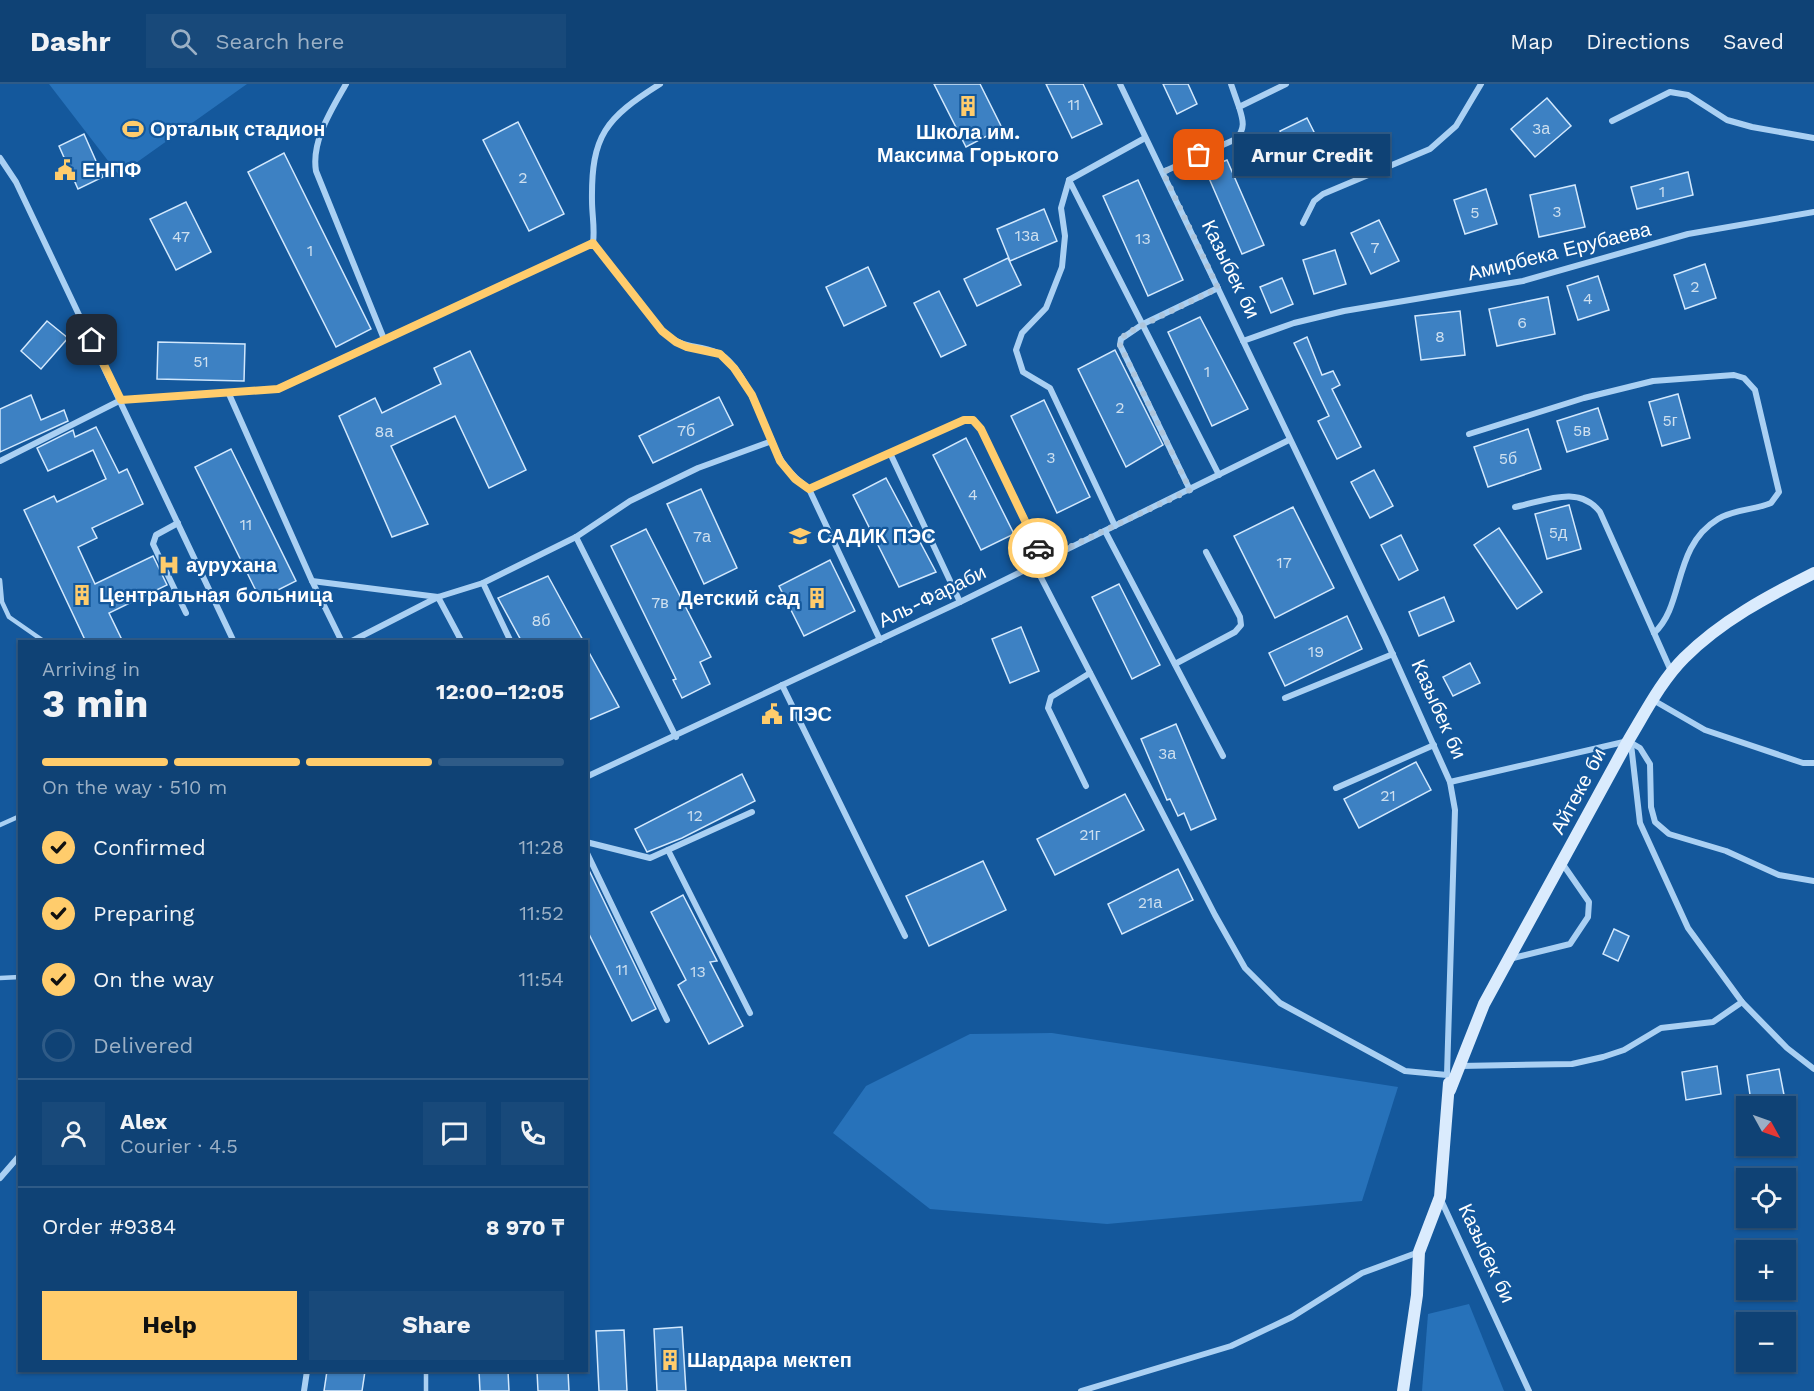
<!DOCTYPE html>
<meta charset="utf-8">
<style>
body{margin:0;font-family:"Work Sans",sans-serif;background:#18497a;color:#f1f3f6;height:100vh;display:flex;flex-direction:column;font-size:22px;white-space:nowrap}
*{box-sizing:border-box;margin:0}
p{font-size:20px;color:#9bb0c5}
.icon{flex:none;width:33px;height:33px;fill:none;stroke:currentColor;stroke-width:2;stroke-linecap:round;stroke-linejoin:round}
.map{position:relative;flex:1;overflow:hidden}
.sheet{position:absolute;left:18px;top:556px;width:570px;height:732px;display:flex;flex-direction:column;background:#0f4275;border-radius:0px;box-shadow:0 2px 4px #0004,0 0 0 2px #2f5b87}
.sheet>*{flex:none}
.needle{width:39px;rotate:130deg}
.fabs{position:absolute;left:1736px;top:1012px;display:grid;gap:12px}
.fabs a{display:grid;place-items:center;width:60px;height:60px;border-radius:0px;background:#0f4275;box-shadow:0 2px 4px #0004,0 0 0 2px #2f5b87;font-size:30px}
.pin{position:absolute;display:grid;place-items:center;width:51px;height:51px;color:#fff;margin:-26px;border-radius:12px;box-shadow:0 3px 9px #0006}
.courier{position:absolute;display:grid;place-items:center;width:60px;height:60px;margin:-30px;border:4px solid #ffcc6c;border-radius:50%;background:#fff;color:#222;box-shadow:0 2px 8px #0007}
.bubble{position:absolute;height:42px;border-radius:0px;background:#0f4275;box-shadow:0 2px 4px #0004,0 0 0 2px #2f5b87;font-size:20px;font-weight:700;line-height:42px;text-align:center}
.headline em{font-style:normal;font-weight:700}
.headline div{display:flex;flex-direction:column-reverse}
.headline{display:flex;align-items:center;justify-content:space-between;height:102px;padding:0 24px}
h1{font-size:39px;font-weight:700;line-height:45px}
.bar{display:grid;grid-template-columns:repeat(4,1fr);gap:9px 6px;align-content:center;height:72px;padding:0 24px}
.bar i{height:8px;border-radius:4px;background:#2f5b87}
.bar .selected{background:#ffcc6c}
.bar p{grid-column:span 4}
.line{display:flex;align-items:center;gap:15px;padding:0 24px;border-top:2px solid #2f5b87}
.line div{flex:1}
.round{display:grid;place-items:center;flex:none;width:63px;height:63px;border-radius:0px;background:#18497a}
ol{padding:0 24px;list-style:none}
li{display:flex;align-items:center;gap:18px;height:66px}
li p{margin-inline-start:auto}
li .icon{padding:6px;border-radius:50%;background:#ffcc6c;color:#111;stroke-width:4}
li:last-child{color:#9bb0c5}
li i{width:33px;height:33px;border:3px solid #2f5b87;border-radius:50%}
.cta{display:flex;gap:12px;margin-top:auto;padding:12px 24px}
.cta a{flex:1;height:69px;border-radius:0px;background:#ffcc6c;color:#111;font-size:24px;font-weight:700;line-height:69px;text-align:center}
.cta a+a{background:#18497a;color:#f1f3f6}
header{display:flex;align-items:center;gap:36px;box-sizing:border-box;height:84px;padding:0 30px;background:#0f4275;border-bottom:2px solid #2f5b87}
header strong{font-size:28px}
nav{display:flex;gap:33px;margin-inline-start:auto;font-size:21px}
.search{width:420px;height:54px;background:#18497a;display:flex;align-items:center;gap:15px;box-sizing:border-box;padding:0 21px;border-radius:0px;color:#9bb0c5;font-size:22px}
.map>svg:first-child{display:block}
.green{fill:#2772ba}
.building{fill:#3d81c3;stroke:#d2e8fd;stroke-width:1.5}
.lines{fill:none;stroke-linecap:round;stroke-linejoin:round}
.lane{stroke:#aad0f3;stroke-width:4.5}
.street{stroke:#aad0f3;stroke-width:6}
.secondary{stroke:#daebfd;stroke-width:12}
.done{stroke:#adc5dc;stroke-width:6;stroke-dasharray:0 10.8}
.route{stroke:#ffcc6c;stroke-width:8}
.labels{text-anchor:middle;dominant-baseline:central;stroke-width:4.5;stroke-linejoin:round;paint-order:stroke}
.number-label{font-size:16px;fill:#cee0f0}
.poi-label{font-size:20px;font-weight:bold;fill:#fff;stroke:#14589c;text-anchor:start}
.street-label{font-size:20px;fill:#fff;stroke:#14589c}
</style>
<header>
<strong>Dashr</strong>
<div class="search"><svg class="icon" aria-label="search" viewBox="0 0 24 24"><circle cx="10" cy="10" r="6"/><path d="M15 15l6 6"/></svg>Search here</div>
<nav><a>Map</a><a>Directions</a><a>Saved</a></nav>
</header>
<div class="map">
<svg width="1814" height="1307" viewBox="0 0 1814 1307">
<rect width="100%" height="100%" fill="#14589c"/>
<g class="green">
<path d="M49,0h198l-128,91z"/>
<path d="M1052,949l346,54 -36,114 -255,23 -177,-15 -97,-76 33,-47 104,-52z"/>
<path d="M1469,1220l35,87h-82l6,-77z"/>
</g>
<g class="building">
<path d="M934,0h46l22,44 -36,19z"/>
<path d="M1046,0h37l19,40 -30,14z"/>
<path d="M1163,0h25l9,20 -20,10z"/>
<path d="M1547,14l24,28 -36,31 -24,-28z"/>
<path d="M1307,34l23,46 -27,13 -23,-46z"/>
<path d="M518,38l46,92 -35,17 -46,-91z"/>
<path d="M84,50l19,43 -25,12 -19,-43z"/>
<path d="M284,69l87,176 -35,18 -88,-175z"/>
<path d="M1227,76l37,85 -22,9 -37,-85z"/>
<path d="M1688,88l5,23 -56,14 -6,-22z"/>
<path d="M1138,96l45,100 -35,16 -45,-100z"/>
<path d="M1575,101l10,42 -46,10 -9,-42z"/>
<path d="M1486,105l11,35 -32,10 -11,-34z"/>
<path d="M186,118l25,50 -35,18 -26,-51z"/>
<path d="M1044,125l13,32 -47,20 -13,-32z"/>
<path d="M1379,136l20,41 -28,13 -20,-41z"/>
<path d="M1335,166l11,34 -32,10 -11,-34z"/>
<path d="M1008,174l13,27 -44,21 -13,-27z"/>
<path d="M1705,180l11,34 -31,11 -11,-34z"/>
<path d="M868,183l18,39 -42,20 -18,-39z"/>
<path d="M1598,192l11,34 -31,10 -11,-34z"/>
<path d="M1282,194l11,26 -22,9 -11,-26z"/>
<path d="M939,207l27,54 -25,12 -27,-54z"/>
<path d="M1548,213l7,37 -58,12 -8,-37z"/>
<path d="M1460,227l5,44 -44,5 -6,-44z"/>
<path d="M1200,233l48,92 -36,17 -44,-94z"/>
<path d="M47,237l21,17 -27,31 -20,-18z"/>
<path d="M1307,253l15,38 11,-4 7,14 -8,4 29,58 -24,12 -19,-38 11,-5 -35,-73z"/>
<path d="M158,258l87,2 -1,37 -87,-2z"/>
<path d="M1115,266l48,95 -37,22 -48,-98z"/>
<path d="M470,267l56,119 -37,18 -34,-72 -64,30 37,78 -36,13 -53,-121 36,-18 7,15 59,-29 -7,-16z"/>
<path d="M1678,310l12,44 -28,8 -13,-44z"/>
<path d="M31,311l10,25 23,-10 4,11 -68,31v-43z"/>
<path d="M719,313l14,28 -80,38 -14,-27z"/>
<path d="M1044,316l46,97 -33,16 -46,-97z"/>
<path d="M1598,324l10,31 -41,13 -10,-31z"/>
<path d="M96,343l23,46 8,-4 16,35 -51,24 5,10 -19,9 17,37 58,-28 14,29 -58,28 14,29h-37l-62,-132 30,-14 3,6 49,-23 -13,-29 -45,21 -11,-23 36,-18 2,7z"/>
<path d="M1528,345l13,40 -53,18 -14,-40z"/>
<path d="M966,354l48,96 -33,16 -48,-95z"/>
<path d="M231,365l65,132 -36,18 -65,-132z"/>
<path d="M1374,386l19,36 -23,12 -19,-36z"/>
<path d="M886,394l50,94 -37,15 -46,-92z"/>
<path d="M701,405l36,79 -33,16 -37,-80z"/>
<path d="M1569,421l12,44 -34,10 -12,-45z"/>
<path d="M1293,423l41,81 -59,30 -41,-82z"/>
<path d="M1499,444l43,64 -25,17 -43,-64z"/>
<path d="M646,445l65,128 -11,5 10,22 -28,14 -9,-18 3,-1 -65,-133z"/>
<path d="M1401,451l17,35 -19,10 -18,-35z"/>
<path d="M830,476l25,51 -51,25 -25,-50z"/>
<path d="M548,492l36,66h-62l-24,-44z"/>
<path d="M1119,500l41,81 -28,14 -40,-82z"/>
<path d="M1444,513l10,24 -35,15 -10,-24z"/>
<path d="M1347,532l15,33 -77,37 -16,-33z"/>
<path d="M1021,543l18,44 -29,12 -18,-44z"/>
<path d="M586,563l33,60 -33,14z"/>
<path d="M1470,579l10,20 -27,13 -10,-19z"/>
<path d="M1176,640l40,95 -25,11 -7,-17 -6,3 -8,-17 -3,1 -26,-61z"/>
<path d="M1416,678l15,28 -72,38 -15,-29z"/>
<path d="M742,690l13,27 -73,37 -35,14 -12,-23z"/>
<path d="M1125,710l19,36 -89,45 -18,-36z"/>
<path d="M983,777l23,49 -77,36 -23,-50z"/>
<path d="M586,780l70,145 -24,12 -46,-93z"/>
<path d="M1178,785l15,31 -71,34 -14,-30z"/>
<path d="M683,811l34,66 -7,1 33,64 -34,18 -31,-59 8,-5 -35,-68z"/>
<path d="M1614,845l15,7 -11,25 -15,-7z"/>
<path d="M1717,982l4,28 -35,6 -4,-28z"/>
<path d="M1779,985l5,26 -33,6 -4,-26z"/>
<path d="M682,1243l4,64h-29l-3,-62z"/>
<path d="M624,1246l3,61h-28l-3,-60z"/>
<path d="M327,1287h38l-3,20h-38z"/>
<path d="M479,1287h29l1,20h-29z"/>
<path d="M537,1287h31l1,20h-31z"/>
</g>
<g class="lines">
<g class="lane">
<path d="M0,496l2,22 7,15 36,25"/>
<path d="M0,741l20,-9"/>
<path d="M0,894l20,-1"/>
<path d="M426,1287v20"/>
</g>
<g class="street">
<path d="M346,0c-14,25 -35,57 -30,87l68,168"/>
<path d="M1231,0l8,23"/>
<path d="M1612,37l58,-29 18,3 39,25 25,7 62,11"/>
<path d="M0,74l16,24 218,460"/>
<path d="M1163,88l73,-33c10,-11 7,-19 3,-32l47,-23"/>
<path d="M1069,96l150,295"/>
<path d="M1303,139l11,-22 9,-7 107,-45 26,-23 25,-42"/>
<path d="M593,159l69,88c25,21 31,11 56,22 24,11 43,64 54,88"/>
<path d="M1243,257l51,-18 50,-12 179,-30 165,-47 126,-22"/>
<path d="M229,310l83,187 30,61"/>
<path d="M1469,350l115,-36 69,-17 81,-6 10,3 11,12 24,102 -8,11c-16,7 -37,6 -53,16 -46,28 -33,86 -64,114"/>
<path d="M890,369l70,149"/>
<path d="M0,377l121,-61 156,-11 316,-146c2,-15 -1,-28 -1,-42 -1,-66 14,-83 68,-117"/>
<path d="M809,405l155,-69h9l8,9 63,130"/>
<path d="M1190,406l-70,-145 1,-6 22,-15 75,-36"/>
<path d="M1515,423c30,-6 64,-23 85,5l71,159"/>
<path d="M178,439l-22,12 -3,9 33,69"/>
<path d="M1115,442l-65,-138 -27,-16 -7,-22 6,-17 24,-25 16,-41 3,-31 -4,-28 8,-28 76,-42"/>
<path d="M1105,447l118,225"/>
<path d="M576,453l100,200"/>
<path d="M1034,480l181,351 30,53 35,35 125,68 42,4 8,-265 -5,-28 -65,-145 -265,-553"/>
<path d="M312,497l126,16 45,-14 93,-46 54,-36 68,-33 74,-27c8,22 18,33 37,48l71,151"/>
<path d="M483,499l28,59"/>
<path d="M350,558l88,-45 24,45"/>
<path d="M1175,580l60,-32 6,-7 -1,-8 -34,-65"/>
<path d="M782,601l123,251"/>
<path d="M1285,614l108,-44"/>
<path d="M1653,616l52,30 98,33h11"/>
<path d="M1631,660l9,79 48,105 54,74 45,46 27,21"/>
<path d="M586,693l374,-175 329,-162"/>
<path d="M1450,698l178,-41 12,7 10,16 1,43 4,15 14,12 57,17 53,24 35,6"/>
<path d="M1086,702l-38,-78 3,-11 39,-24"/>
<path d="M1336,704l98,-43"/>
<path d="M586,758l64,16 102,-46"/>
<path d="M668,766l82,163"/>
<path d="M586,767l81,169"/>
<path d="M1509,875l61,-15 18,-27 1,-15 -27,-39"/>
<path d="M1460,982l112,-2 31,-7 21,-7 37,-22 52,-6 29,-20"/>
<path d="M0,1094l20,-23"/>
<path d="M1441,1116l88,191"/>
<path d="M304,1307l3,-20"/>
<path d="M1081,1307l150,-45 61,-29 70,-44 57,-21"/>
</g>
<g class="secondary">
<path d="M1450,1006l34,-86 144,-263c17,-28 33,-60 56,-83 37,-37 84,-62 130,-85"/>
<path d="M1403,1307l14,-96 2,-43 21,-55 9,-114"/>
</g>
</g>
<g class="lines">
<path class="done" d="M1038,464l6,11 146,-69 -70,-145 1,-6 6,-6 91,-45 -55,-116 36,-17"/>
<path class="route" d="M92,256l29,60 157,-11 315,-146 69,88 14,11 11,5 33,7 14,14 18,27 28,66 15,18 14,10 155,-69h9l8,9 57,119"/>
</g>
<defs>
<symbol id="building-bare" viewBox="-9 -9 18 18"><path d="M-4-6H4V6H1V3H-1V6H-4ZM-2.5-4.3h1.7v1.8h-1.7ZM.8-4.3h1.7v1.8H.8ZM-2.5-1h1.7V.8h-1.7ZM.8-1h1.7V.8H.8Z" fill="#ffcc6c" stroke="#14589c" stroke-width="2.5" paint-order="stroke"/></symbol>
<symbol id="stadium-bare" viewBox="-9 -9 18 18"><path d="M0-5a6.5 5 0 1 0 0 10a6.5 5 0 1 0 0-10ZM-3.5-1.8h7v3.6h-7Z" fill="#ffcc6c" stroke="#14589c" stroke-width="2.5" paint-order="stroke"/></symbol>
<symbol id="civic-bare" viewBox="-9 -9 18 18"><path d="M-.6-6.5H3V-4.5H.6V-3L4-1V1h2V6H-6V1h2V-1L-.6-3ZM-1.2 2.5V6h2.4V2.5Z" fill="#ffcc6c" stroke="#14589c" stroke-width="2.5" paint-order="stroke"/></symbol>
<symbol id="school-bare" viewBox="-9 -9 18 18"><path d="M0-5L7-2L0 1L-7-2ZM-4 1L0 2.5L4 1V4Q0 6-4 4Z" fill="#ffcc6c" stroke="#14589c" stroke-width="2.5" paint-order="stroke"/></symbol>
<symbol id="hospital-bare" viewBox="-9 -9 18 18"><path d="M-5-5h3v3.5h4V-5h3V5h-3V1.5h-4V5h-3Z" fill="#ffcc6c" stroke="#14589c" stroke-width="2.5" paint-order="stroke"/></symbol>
</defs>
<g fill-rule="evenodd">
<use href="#building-bare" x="953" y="7" width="30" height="30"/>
<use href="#stadium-bare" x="118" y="30" width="30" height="30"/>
<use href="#civic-bare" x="50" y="71" width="30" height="30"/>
<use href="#school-bare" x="785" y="437" width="30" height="30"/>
<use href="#hospital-bare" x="154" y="466" width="30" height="30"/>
<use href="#building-bare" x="67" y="496" width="30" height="30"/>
<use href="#building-bare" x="802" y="499" width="30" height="30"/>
<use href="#civic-bare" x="757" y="615" width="30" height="30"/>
<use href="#building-bare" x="655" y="1261" width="30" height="30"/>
</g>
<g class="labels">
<g class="number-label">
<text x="1074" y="20">11</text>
<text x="1541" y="44">3а</text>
<text x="523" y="93">2</text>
<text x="1662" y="107">1</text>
<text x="1557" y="127">3</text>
<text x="1475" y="128">5</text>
<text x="1027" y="151">13а</text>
<text x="181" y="152">47</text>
<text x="1143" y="154">13</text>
<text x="1375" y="163">7</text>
<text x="310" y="166">1</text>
<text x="1695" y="202">2</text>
<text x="1588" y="214">4</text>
<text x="1522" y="238">6</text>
<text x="1440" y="252">8</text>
<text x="201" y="277">51</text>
<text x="1207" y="287">1</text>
<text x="1120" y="323">2</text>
<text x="1670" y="336">5г</text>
<text x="686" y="346">7б</text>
<text x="1582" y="346">5в</text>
<text x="384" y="347">8а</text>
<text x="1051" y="373">3</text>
<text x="1508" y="374">5б</text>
<text x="973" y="410">4</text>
<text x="246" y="440">11</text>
<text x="1558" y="448">5д</text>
<text x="702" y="452">7а</text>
<text x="1284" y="478">17</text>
<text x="660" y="518">7в</text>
<text x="541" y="536">8б</text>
<text x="1316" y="567">19</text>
<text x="1167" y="669">3а</text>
<text x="1388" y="711">21</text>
<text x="695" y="731">12</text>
<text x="1090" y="750">21г</text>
<text x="1150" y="818">21а</text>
<text x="622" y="885">11</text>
<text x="698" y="887">13</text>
</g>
<g class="poi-label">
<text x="150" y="45">Орталық стадион</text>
<text x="968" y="48" text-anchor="middle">Школа им.<tspan x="968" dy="23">Максима Горького</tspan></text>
<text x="82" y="86">ЕНПФ</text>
<text x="817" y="452">САДИК ПЭС</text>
<text x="186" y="481">аурухана</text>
<text x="99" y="511">Центральная больница</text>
<text x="800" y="514" text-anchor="end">Детский сад</text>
<text x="789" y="630">ПЭС</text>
<text x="687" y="1276">Шардара мектеп</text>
</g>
<g class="street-label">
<text transform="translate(1559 167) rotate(-14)">Амирбека Ерубаева</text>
<text transform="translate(1231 185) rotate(64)">Казыбек би</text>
<text transform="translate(932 512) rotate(-26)">Аль-Фараби</text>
<text transform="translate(1439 625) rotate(66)">Казыбек би</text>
<text transform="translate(1578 707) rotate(-62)">Айтеке би</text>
<text transform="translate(1487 1169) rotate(65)">Казыбек би</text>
</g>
</g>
</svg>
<div class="fabs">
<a><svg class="needle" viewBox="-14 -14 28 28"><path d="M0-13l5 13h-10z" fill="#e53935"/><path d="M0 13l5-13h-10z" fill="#9bb0c5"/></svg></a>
<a><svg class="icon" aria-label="locate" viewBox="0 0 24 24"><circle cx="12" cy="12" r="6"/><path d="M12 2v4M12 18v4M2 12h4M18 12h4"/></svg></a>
<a>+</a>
<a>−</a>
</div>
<div class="pin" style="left:1199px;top:71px;background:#ea580c"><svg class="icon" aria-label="bag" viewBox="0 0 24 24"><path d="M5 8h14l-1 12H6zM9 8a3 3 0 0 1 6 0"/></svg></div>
<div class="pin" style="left:92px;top:256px;background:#1f2937"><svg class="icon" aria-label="home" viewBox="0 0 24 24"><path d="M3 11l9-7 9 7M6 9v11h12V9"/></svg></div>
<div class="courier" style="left:1038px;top:464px"><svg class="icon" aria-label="car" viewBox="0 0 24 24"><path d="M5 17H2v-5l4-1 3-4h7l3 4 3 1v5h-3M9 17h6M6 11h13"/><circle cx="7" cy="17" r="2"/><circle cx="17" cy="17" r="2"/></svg></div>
<div class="bubble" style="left:1234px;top:50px;width:156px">Arnur Credit</div>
<section class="sheet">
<div class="headline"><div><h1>3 min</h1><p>Arriving in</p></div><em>12:00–12:05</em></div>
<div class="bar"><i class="selected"></i><i class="selected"></i><i class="selected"></i><i></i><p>On the way · 510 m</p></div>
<ol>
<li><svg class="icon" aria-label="check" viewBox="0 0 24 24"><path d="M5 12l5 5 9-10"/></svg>Confirmed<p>11:28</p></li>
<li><svg class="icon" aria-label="check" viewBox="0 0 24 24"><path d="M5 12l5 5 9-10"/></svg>Preparing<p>11:52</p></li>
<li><svg class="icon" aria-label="check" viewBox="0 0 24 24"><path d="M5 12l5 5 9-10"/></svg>On the way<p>11:54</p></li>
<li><i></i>Delivered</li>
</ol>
<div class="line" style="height:108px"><a class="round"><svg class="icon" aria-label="person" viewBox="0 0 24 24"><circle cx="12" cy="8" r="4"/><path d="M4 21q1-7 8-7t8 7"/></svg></a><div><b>Alex</b><p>Courier · 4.5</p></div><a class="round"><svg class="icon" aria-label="chat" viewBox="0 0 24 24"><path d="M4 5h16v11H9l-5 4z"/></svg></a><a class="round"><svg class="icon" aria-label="phone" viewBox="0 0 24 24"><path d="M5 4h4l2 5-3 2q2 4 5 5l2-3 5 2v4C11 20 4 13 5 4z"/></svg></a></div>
<div class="line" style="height:78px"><div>Order #9384</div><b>8 970 ₸</b></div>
<div class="cta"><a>Help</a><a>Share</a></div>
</section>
</div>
